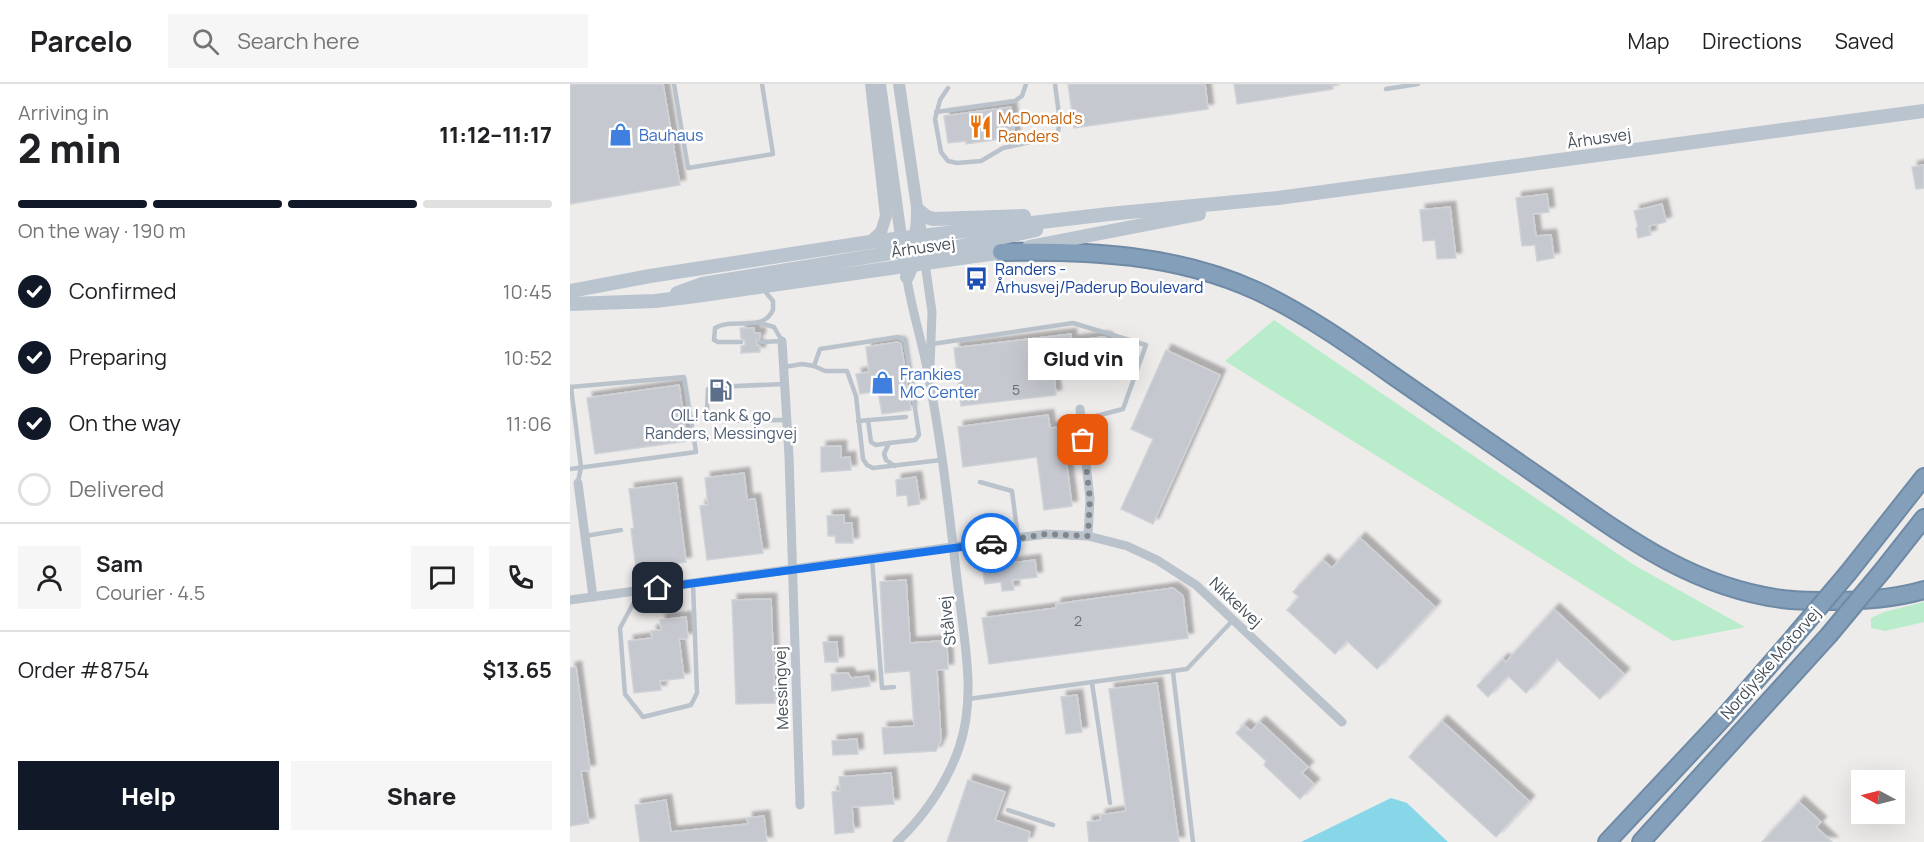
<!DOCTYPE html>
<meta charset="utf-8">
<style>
body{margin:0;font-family:Manrope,sans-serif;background:#f6f6f6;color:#202124;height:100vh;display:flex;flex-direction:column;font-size:22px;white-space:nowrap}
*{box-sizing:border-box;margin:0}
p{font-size:20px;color:#757577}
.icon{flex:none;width:33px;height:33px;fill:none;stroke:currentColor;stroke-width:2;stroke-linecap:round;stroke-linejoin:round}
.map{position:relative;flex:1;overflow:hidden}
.details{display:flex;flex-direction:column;background:#fff;width:570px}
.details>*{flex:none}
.needle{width:39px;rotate:277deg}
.fabs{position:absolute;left:1281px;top:686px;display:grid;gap:12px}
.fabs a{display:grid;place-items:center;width:54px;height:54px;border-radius:0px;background:#fff;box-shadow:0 6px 24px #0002;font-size:30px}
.pin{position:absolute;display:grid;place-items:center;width:51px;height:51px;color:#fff;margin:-26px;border-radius:12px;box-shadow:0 3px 9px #0006}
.courier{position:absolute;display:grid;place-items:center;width:60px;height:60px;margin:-30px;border:4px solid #1a73e8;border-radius:50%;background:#fff;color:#222;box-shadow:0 2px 8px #0007}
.bubble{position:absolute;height:42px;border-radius:0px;background:#fff;box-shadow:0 6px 24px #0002;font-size:20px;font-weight:800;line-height:42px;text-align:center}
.summary em{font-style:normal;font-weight:800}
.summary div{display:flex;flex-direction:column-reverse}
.summary{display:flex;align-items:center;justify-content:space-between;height:102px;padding:0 18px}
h1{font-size:39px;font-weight:800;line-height:45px}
.bar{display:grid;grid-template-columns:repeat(4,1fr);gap:9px 6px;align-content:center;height:72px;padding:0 18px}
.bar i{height:8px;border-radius:4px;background:#e0e0e0}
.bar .active{background:#111827}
.bar p{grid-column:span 4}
.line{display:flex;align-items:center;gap:15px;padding:0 18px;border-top:2px solid #e0e0e0}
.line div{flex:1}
.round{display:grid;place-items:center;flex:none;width:63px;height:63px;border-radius:0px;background:#f6f6f6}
ol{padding:0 18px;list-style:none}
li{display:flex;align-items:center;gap:18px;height:66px}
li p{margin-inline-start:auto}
li .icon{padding:6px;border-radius:50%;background:#111827;color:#fff;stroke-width:4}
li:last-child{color:#757577}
li i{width:33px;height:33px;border:3px solid #e0e0e0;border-radius:50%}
.cta{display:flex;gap:12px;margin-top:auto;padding:12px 18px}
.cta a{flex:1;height:69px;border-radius:0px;background:#111827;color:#fff;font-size:24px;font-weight:800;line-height:69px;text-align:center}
.cta a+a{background:#f6f6f6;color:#202124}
header{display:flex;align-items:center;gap:36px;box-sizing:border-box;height:84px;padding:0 30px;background:#fff;border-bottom:2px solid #e0e0e0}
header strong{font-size:28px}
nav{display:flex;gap:33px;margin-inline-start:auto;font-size:21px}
.search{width:420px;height:54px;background:#f6f6f6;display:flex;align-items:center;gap:15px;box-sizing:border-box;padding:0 21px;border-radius:0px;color:#757577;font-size:22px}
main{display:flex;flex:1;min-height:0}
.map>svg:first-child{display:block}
.green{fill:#b9eccb}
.water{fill:#87d7e8}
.building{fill:#c5c8ce;stroke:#cfd2d7;stroke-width:1.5;filter:url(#shadow)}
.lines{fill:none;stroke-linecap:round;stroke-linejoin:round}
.motorway-casing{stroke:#6f8aa5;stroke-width:20}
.service{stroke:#bac3cb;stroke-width:4.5}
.minor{stroke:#bac3cb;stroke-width:9}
.tertiary{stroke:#bac3cb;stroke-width:12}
.secondary{stroke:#b9c4cf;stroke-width:14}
.motorway{stroke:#849fb9;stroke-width:16}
.motorway-bridge-casing{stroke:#6f8aa5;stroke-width:20;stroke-linecap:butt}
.motorway-bridge{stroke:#849fb9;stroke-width:16}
.done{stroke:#80868b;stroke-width:6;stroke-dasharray:0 10.8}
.route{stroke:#1a73e8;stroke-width:8}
.labels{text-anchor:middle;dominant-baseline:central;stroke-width:5;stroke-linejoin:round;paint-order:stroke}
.number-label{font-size:14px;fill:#646d76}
.food-label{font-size:16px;fill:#c56008;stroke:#fff;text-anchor:start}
.shop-label{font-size:16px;fill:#366cbe;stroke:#fff;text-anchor:start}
.street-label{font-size:16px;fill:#444f58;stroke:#fff}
.transit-label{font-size:16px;fill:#164399;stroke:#fff;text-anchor:start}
.service-label{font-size:16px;fill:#4e5e75;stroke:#fff}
</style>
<header>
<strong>Parcelo</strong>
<div class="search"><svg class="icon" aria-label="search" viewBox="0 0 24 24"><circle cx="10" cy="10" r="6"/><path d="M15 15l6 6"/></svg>Search here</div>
<nav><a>Map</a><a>Directions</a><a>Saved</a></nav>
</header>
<main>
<section class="details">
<div class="summary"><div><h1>2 min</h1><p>Arriving in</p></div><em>11:12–11:17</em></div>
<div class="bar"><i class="active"></i><i class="active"></i><i class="active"></i><i></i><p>On the way · 190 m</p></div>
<ol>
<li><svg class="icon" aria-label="check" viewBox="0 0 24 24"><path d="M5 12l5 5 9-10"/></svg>Confirmed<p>10:45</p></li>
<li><svg class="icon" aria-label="check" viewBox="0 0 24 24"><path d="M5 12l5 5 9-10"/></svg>Preparing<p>10:52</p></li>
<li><svg class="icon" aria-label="check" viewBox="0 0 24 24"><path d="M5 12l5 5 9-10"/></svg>On the way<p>11:06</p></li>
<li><i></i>Delivered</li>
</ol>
<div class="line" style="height:108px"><a class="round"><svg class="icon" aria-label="person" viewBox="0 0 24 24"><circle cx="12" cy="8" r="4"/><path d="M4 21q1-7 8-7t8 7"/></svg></a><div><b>Sam</b><p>Courier · 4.5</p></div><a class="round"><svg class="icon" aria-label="chat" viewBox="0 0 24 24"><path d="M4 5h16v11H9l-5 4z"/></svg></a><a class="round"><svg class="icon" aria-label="phone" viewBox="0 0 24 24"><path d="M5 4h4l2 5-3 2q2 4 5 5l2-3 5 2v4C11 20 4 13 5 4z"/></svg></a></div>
<div class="line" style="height:78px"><div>Order #8754</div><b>$13.65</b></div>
<div class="cta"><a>Help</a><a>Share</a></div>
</section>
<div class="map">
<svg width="1354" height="758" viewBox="0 0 1354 758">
<defs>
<filter id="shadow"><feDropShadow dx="5.5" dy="-5.5" stdDeviation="1.5" flood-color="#0004"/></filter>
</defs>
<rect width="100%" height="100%" fill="#eeebeb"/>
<g class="green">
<path d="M704,236l360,245 111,62 -72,14 -448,-280z"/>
<path d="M1354,518v20l-39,9 -14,-3v-10l13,-6z"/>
</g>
<path class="water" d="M821,714l16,5 41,39h-147z"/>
<g class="building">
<path d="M0,0h93l17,101 -110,19z"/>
<path d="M498,0h137l3,25 -134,19z"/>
<path d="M664,0h99v5l-96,15z"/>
<path d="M441,23l4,30 -49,7v-3l-18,2 -4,-27z"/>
<path d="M1354,81v23l-8,1 -4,-22z"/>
<path d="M977,110l2,18 -16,2 3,22 15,-1 3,23 -17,3 -2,-16 -13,1 -6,-48z"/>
<path d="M1092,120l4,18 -17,4 2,9 -13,3 -2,-10 2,-1 -4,-16z"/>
<path d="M880,123l6,51 -19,1 -2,-19 -12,1 -3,-31z"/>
<path d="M170,244h14v5h6v5l-4,4 1,3 3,1v6l-19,1v-7l4,-1v-4l-4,-3z"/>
<path d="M501,250v7l32,-4 4,1 4,32 -57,7 2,18 -95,11 -7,-58z"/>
<path d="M328,258l3,2 10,66 -29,4 -4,-23 -18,3 -4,-20 13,-2 -3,-25z"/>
<path d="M596,266l54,25 -67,149 -32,-15 32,-70 -22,-10z"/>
<path d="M109,301l8,56 -92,13 -8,-56z"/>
<path d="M478,331l2,13 12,-1 10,79 -28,4 -7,-53 -74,10 -5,-40z"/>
<path d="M271,362v12l9,-1 1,13 -30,2v-25z"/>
<path d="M174,389l3,27 8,-1 8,54 -56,7 -7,-54 8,-1 -3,-27z"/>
<path d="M346,393l4,27 -12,2 -1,-11 -10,1 -1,-16z"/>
<path d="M106,399l10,79 -50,7 -5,-40 3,-1 -5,-39z"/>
<path d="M274,431v8h8l1,20h-17l-1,-7h-7l-1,-20z"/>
<path d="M790,454l75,69 -58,62 -30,-28 -12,13 -48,-44 12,-13 -6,-5 30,-32 9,8z"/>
<path d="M465,476l2,17 -25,3 2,10 -12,1 -1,-9 -16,2 -3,-17z"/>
<path d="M336,496l4,63 31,-2v4h6l1,24 -11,1 4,70 -5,11 -52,3 -2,-26 32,-2 -4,-55 -25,2 -5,-91z"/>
<path d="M603,504l10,8 5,42 -199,26 -7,-46 74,-10v-4z"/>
<path d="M201,515l4,104 -39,1 -4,-104z"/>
<path d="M984,525l70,65 -24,25 -43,-40 -31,34 -18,-17 -20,21 -11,-11 26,-27 3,3z"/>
<path d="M116,533l2,21 -9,1 5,39 -24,3 1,9 -27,3 -6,-52 24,-3 -1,-7 10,-1 -1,-10z"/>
<path d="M253,558h14l1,20h-13z"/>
<path d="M6,583l14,103 -9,1 8,52 -19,3v-158z"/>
<path d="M278,589l3,5 18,-2 1,10 -38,5 -1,-17z"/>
<path d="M587,599l22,159h-90l-2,-20 14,-2 -1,-5 26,-4 -17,-122z"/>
<path d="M507,611l5,37 -16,2 -5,-37z"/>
<path d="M872,637l87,80 -33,36 -87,-80z"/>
<path d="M690,638l48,45 -6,6 12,11 -14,15 -36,-34 2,-4 -30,-28 8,-8 7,6z"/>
<path d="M287,655l1,15 -25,1 -1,-14z"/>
<path d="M321,689l3,31 -42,3 2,25 -19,2 -3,-42 8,-1 -1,-14z"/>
<path d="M398,696l37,12 -10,28 35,12 -3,10h-80z"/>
<path d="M96,716l5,32 77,-8 -1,-6 17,-2 3,26h-127l-5,-37z"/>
<path d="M1229,718l22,20 -5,5 16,15h-70z"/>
</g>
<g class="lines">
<defs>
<g id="motorway">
<path d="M431,168c87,-2 175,2 256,39 49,23 94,55 138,86 52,36 104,72 156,108 73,51 140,102 231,114 15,2 31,2 46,2 32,0 65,-2 96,-11"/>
<path d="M1313,486l41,-52"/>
<path d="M1278,489l76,-96"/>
<path d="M1037,758l118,-126 68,-78"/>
<path d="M1071,758l188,-207"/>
</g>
</defs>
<use href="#motorway" class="motorway-casing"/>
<g class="service">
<path d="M104,0l14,84 85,-14 -11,-70"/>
<path d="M378,4l-8,12 -5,19 6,33 7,9 9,2 24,-2 22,-13 54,-12 3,-14 -5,-38"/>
<path d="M816,5l32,-5"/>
<path d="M366,28l79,-11 7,-5 4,-12"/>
<path d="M171,258h-23l-4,-2 1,-12c19,-11 47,5 58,-18v-9l-10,-12"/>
<path d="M190,258l22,-1 -8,-14 -14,-4"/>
<path d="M362,260l141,-21 73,22 -23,64 -42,11"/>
<path d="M244,282l6,-17 78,-12 7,4 14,94 -4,5 -26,3 -5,11 2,6 9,6"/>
<path d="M214,283l18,-3 12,2 11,5h22l9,25 7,63 4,6 6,3 68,-8"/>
<path d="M215,300l-72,3 -5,2 -1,20 8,12 72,-1"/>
<path d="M0,303l114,-10 12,75 -126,17"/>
<path d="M1,303l10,80 -3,15"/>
<path d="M298,336l3,22 5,3 13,-2"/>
<path d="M288,337l48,-4"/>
<path d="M410,398l32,9 6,47"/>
<path d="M15,452l36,-6"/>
<path d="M302,475l10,129 12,-1"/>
<path d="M70,507l-20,37 5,66 18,23 48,-12 6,-12 -4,-110"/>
<path d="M603,588l20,170"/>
<path d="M522,599l18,120"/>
<path d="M398,615l219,-30 46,-49"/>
<path d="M438,726l45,15"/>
</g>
<g class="minor">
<path d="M355,179l7,49 -2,55"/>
<path d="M212,257l7,115 11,349"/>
<path d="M510,325l10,90 -2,37"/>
<path d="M8,399l15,114"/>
<path d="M0,516l476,-66 42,2 39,10 30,14 39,25 146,137"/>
<path d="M327,758c28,-27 49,-57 62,-94 17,-49 6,-103 0,-153 -9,-72 -16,-145 -30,-216 -6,-36 -18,-70 -23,-106"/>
</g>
<g class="tertiary">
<path d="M310,0l25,182"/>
<path d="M329,0l26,178"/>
<path d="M300,158l11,-10 5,-16 -15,-132"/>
</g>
<g class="secondary">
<path d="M348,126l9,7 6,2 91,-3"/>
<path d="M459,163l170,-33"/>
<path d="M337,193l7,-17 10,-6 112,-24"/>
<path d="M0,207l80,-15 220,-34 239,-28 169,-16 646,-87"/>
<path d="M107,209l25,-9 201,-33c15,-11 15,-24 15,-41"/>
<path d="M0,220l85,-3 41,-5 314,-45"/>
</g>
<use href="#motorway" class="motorway"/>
<defs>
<g id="motorway-bridge">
<path d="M1259,551l54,-65"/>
<path d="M1223,554l55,-65"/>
</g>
</defs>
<use href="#motorway-bridge" class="motorway-bridge-casing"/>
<use href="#motorway-bridge" class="motorway-bridge"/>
</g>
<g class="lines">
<path class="done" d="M421,459l55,-9 42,2 2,-37 -7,-59"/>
<path class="route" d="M88,504l333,-45"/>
</g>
<defs>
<symbol id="restaurant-bare" viewBox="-9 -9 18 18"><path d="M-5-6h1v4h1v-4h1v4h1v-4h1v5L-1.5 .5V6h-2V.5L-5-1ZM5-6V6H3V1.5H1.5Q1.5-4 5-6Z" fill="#e8710a" stroke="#fff" stroke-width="2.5" paint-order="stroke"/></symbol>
<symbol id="shop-bare" viewBox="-9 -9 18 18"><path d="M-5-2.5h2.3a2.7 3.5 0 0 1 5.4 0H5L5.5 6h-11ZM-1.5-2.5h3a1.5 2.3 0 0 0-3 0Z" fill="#3f7fe0" stroke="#fff" stroke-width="2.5" paint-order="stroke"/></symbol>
<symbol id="bus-bare" viewBox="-9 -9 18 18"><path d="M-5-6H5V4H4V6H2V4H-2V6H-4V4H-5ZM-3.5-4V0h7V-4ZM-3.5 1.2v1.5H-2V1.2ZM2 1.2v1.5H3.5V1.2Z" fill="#1a4fb4" stroke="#fff" stroke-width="2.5" paint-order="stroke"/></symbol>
<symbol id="fuel-bare" viewBox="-9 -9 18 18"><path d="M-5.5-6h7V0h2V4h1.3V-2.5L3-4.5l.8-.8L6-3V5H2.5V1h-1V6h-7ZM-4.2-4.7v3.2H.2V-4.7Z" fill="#5c6f8a" stroke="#fff" stroke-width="2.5" paint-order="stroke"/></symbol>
</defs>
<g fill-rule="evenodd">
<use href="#restaurant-bare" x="394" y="26" width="33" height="33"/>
<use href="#shop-bare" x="34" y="34" width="33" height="33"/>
<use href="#bus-bare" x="390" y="178" width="33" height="33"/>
<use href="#shop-bare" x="296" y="282" width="33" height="33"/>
<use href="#fuel-bare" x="134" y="290" width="33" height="33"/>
</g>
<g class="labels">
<g class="number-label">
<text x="446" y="305">5</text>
<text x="508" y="536">2</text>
</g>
<g class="food-label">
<text x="428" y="34">McDonald's<tspan x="428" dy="18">Randers</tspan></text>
</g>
<g class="shop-label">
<text x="69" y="51">Bauhaus</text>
<text x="330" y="290">Frankies<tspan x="330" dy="18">MC Center</tspan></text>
</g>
<g class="street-label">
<text transform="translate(1029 54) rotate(-8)">Århusvej</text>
<text transform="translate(353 163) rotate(-8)">Århusvej</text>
<text transform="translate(666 518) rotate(43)">Nikkelvej</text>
<text transform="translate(377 537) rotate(-97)">Stålvej</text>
<text transform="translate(1200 579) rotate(-49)">Nordjyske Motorvej</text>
<text transform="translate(211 604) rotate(-92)">Messingvej</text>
</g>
<g class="transit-label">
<text x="425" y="185">Randers -<tspan x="425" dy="18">Århusvej/Paderup Boulevard</tspan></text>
</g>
<g class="service-label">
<text x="151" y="331">OIL! tank &amp; go<tspan x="151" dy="18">Randers, Messingvej</tspan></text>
</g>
</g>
</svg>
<div class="fabs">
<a><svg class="needle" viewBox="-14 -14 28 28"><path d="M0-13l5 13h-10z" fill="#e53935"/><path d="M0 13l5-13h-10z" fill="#757577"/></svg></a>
</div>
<div class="pin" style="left:513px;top:356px;background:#ea580c"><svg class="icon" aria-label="bag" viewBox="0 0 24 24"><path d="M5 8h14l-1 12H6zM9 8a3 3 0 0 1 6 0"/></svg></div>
<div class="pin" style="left:88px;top:504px;background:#1f2937"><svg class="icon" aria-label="home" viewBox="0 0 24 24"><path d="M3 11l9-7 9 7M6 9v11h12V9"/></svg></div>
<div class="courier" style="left:421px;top:459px"><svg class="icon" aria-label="car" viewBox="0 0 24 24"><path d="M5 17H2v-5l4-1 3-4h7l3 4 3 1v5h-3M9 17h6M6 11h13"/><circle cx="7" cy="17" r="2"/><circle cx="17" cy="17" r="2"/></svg></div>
<div class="bubble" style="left:458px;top:254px;width:111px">Glud vin</div>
</div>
</main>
